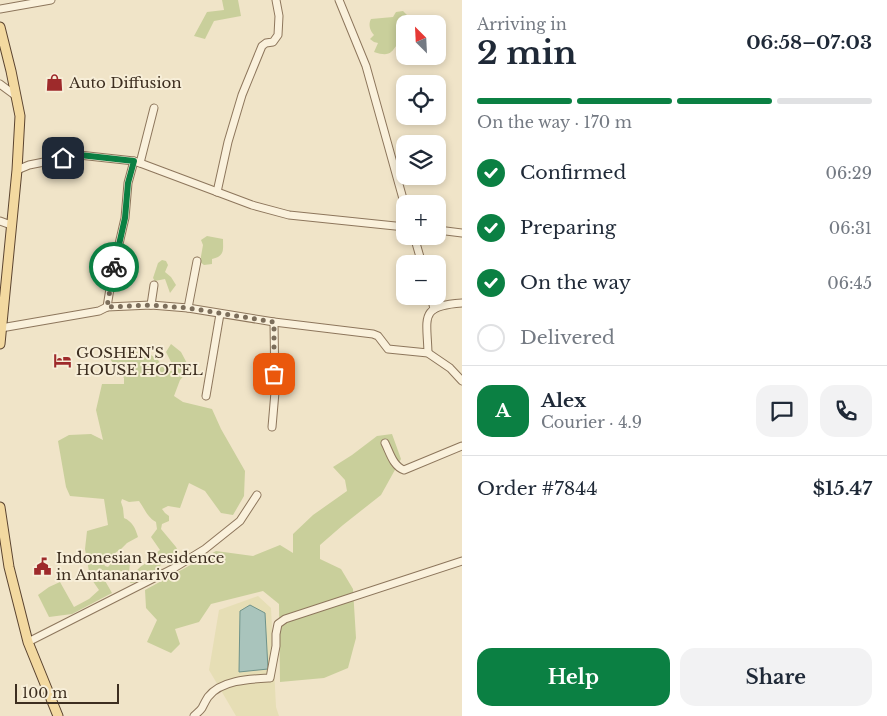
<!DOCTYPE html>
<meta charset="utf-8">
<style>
body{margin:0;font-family:"Libre Baskerville",serif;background:#f2f2f3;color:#1f2937;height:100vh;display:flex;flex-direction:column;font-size:19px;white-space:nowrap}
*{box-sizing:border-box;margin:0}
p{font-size:16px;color:#747a83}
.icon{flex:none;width:28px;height:28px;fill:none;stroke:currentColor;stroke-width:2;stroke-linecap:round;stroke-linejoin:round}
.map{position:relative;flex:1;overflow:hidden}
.side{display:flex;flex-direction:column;background:#fff;width:425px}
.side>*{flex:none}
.needle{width:32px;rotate:336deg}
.controls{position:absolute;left:396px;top:15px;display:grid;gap:10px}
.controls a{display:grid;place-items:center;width:50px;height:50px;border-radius:10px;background:#fff;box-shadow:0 2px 8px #0003;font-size:25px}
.scale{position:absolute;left:15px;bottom:12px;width:104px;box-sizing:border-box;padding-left:5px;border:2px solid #3d2e20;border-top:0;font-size:14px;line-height:18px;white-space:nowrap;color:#3d2e20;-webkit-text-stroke:4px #f7eed8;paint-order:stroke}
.pin{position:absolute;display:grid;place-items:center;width:42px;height:42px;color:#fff;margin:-21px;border-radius:10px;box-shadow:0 2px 8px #0006}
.courier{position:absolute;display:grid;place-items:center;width:50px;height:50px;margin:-25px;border:4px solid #0b8043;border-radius:50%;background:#fff;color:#222;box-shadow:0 1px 6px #0007}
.overview em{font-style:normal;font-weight:700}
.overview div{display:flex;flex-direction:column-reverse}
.overview{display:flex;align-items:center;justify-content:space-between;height:85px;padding:0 15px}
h1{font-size:32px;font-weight:700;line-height:38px}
.bar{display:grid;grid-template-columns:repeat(4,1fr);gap:8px 5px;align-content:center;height:60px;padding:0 15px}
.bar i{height:6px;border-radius:4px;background:#e0e1e3}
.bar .selected{background:#0b8043}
.bar p{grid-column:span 4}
.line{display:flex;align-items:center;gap:12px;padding:0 15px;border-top:1px solid #e0e1e3}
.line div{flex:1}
.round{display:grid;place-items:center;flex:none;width:52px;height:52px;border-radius:15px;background:#f2f2f3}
ol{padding:0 15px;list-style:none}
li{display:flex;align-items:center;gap:15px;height:55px}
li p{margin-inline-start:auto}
li .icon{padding:5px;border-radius:50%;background:#0b8043;color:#fff;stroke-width:4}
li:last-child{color:#747a83}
li i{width:28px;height:28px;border:2px solid #e0e1e3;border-radius:50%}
.primary-button{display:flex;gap:10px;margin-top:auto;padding:10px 15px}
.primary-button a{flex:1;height:58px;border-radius:15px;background:#0b8043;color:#fff;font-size:20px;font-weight:700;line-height:58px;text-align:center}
.primary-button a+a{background:#f2f2f3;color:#1f2937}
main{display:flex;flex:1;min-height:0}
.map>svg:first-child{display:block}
.farmland{fill:#e6deb5}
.green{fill:#c9cf9b}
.water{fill:#a9c4bc;stroke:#6f938a}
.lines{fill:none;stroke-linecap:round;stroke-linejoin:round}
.minor-casing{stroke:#8d765c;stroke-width:9}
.major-casing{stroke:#5b4430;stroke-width:11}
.minor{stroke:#faf1dc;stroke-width:7}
.major{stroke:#f3d9a0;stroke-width:9}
.done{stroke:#7c6e5b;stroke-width:5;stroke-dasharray:0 9}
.route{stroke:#0b8043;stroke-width:6}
.labels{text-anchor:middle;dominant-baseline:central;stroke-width:4;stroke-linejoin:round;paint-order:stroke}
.poi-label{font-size:15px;fill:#3d2e20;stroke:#f7eed8;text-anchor:start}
</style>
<main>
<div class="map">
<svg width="462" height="716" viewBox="0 0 462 716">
<rect width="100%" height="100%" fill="#f0e4c8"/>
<path class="farmland" d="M258,596l13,12 5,99 3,9h-43l-27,-46 10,-60z"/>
<g class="green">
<path d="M222,0h16l3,16 -27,5 -9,18 -11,-3 13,-24 17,-2z"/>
<path d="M403,11l10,10 -1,3h-7v12c-14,12 -10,23 -31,16l4,-9 -4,-1 -4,-3 4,-4c-4,-4 -6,-11 -3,-16l22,-2 3,-5z"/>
<path d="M207,236l16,3c0,11 2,17 -11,20v5l-8,1 -4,-3 3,-17 -2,-5z"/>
<path d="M162,260l4,1 2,4 -3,7 6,5 5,8 -6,8 -5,-14 -10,2 -2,-3 5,-15z"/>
<path d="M171,344l10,8 9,17 -10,11 -6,16 9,6 29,7 9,20 24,42 -1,25 -11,19 -12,-2 -16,-22 -16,-8 -9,25 -12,-2 -6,3 3,4 4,3v5l-7,3 -1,5 15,18 2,4c-9,6 -20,12 -21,24l-15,7 -12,1c6,-13 9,-18 23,-22l3,-8 4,-3 -9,-13 6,-8 -1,-7c-8,-4 -12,-14 -17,-21l-10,1 -7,-3 -1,3 2,6 1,10c9,4 11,10 14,19l-11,6 -6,6 -9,6 -9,7 2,4 3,1 5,-6 13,-6 4,7 -1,11c-10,7 -12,8 -25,6l8,14 -40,21 -23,3 -11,-22 11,-8 11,-5 14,25 15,-8 10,-9 -9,-13 -5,-28 2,-18 21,-6 -4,-26 -34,-3 -4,-9 -8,-46 11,-6 22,-1 12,6 -7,-30 6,-26h22v-6l-20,-27 44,2 10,7 9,12 8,-2 -9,-18z"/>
<path d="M392,434l9,25 -20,36 -38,30 -23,20v14l21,10 12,20 3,49 -8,30 -24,10 -44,4 -1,-78 -16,-13 -52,13 -12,18 -24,7 5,15 -9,9 -24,-11 10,-22 -11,-12 -1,-18 71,-39 37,5 27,-11 13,8v-19l20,-19 34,-24 -2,-11 -12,-13 19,-12 25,-19z"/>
</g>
<path class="water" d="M250,605l15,8 3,56 -29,3 1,-61z"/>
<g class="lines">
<defs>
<g id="minor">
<path d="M339,0l27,66 39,140"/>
<path d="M0,9l51,-9"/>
<path d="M0,84l16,12"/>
<path d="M140,163l14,-55"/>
<path d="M17,170l12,-5 50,-10 55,6 6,2 112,42 37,10 116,12"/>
<path d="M217,192l11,-50 14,-47 20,-49 4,-3 7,-1 5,-7 1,-19 -3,-16"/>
<path d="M0,221l11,4"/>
<path d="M438,230l24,3"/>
<path d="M414,236l8,28"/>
<path d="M431,296l3,13"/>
<path d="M151,305l3,-20"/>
<path d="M107,307l6,-37 12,-52 3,-35 6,-22"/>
<path d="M188,308l9,-47"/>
<path d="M1,328l98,-17 8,-4 44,-2 37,3 86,14 99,12 5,2 10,13 40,4 22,15 12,13"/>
<path d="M428,353c-1,-36 -9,-47 34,-50"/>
<path d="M206,396l14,-82"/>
<path d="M272,427l3,-35 -1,-70"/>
<path d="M385,443c5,10 8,23 19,27l58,-24"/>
<path d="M28,642l146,-74 31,-19 35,-28 17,-26"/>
<path d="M194,716c3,-3 6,-5 8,-8 2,-4 4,-8 6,-11 13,-17 42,-18 62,-19l6,-32v-12l2,-10 7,-5 177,-58"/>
</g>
<g id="major">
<path d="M0,27l11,44 9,45 -3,54 -17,174"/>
<path d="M0,507l9,60 19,75 30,74"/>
</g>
</defs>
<use href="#minor" class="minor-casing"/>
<use href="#major" class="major-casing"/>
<use href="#minor" class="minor"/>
<use href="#major" class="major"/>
</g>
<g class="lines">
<path class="done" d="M114,267l-7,40 44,-2 37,3 86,14v52"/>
<path class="route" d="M63,158l17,-3 54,6 -6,22 -3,35 -11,49"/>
</g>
<defs>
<symbol id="shop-bare" viewBox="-9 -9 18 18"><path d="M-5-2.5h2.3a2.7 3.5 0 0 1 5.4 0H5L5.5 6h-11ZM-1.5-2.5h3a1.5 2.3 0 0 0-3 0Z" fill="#9e2a2b" stroke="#f7eed8" stroke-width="2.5" paint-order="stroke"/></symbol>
<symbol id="hotel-bare" viewBox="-9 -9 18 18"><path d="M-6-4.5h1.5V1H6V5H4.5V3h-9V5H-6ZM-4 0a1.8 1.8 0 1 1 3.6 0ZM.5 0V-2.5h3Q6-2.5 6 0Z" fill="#9e2a2b" stroke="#f7eed8" stroke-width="2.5" paint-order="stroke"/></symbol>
<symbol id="civic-bare" viewBox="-9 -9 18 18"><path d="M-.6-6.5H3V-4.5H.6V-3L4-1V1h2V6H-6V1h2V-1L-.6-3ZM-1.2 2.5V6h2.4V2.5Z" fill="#9e2a2b" stroke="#f7eed8" stroke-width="2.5" paint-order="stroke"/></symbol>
</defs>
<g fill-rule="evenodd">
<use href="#shop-bare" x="42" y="70" width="25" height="25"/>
<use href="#hotel-bare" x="50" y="348" width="25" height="25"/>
<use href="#civic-bare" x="30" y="554" width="25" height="25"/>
</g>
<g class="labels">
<g class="poi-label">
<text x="69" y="82">Auto Diffusion</text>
<text x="76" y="352">GOSHEN'S<tspan x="76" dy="17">HOUSE HOTEL</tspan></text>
<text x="56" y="557">Indonesian Residence<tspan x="56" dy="17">in Antananarivo</tspan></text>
</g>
</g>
</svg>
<div class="controls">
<a><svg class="needle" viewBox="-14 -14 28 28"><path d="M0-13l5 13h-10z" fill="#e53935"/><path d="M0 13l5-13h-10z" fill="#747a83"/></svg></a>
<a><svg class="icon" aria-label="locate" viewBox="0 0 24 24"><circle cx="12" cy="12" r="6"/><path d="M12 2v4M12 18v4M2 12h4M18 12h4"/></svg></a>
<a><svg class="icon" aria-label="layers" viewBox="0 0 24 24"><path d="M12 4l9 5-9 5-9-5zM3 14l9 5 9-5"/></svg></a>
<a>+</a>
<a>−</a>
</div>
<div class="scale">100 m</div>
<div class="pin" style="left:274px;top:374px;background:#ea580c"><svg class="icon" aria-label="bag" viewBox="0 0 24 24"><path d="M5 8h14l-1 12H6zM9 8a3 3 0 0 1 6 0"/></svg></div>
<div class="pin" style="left:63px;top:158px;background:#1f2937"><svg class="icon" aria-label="home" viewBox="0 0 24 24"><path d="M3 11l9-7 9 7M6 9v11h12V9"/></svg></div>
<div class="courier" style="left:114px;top:267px"><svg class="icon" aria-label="bike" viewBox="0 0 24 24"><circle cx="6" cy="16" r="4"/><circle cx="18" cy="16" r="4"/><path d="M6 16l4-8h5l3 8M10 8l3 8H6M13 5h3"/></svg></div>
</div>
<section class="side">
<div class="overview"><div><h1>2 min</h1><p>Arriving in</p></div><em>06:58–07:03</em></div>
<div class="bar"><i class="selected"></i><i class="selected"></i><i class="selected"></i><i></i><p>On the way · 170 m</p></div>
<ol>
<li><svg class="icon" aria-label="check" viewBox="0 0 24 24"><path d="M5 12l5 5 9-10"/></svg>Confirmed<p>06:29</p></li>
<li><svg class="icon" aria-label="check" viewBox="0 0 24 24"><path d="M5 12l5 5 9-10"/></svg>Preparing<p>06:31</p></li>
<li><svg class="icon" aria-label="check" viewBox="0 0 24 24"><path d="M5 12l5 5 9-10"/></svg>On the way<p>06:45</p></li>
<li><i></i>Delivered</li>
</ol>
<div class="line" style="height:90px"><b class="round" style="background:#0b8043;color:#fff">A</b><div><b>Alex</b><p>Courier · 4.9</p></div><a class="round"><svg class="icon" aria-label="chat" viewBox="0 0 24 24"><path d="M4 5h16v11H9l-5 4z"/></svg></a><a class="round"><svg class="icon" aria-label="phone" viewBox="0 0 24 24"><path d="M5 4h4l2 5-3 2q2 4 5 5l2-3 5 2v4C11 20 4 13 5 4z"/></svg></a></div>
<div class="line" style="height:65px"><div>Order #7844</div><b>$15.47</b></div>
<div class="primary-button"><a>Help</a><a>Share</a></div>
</section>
</main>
